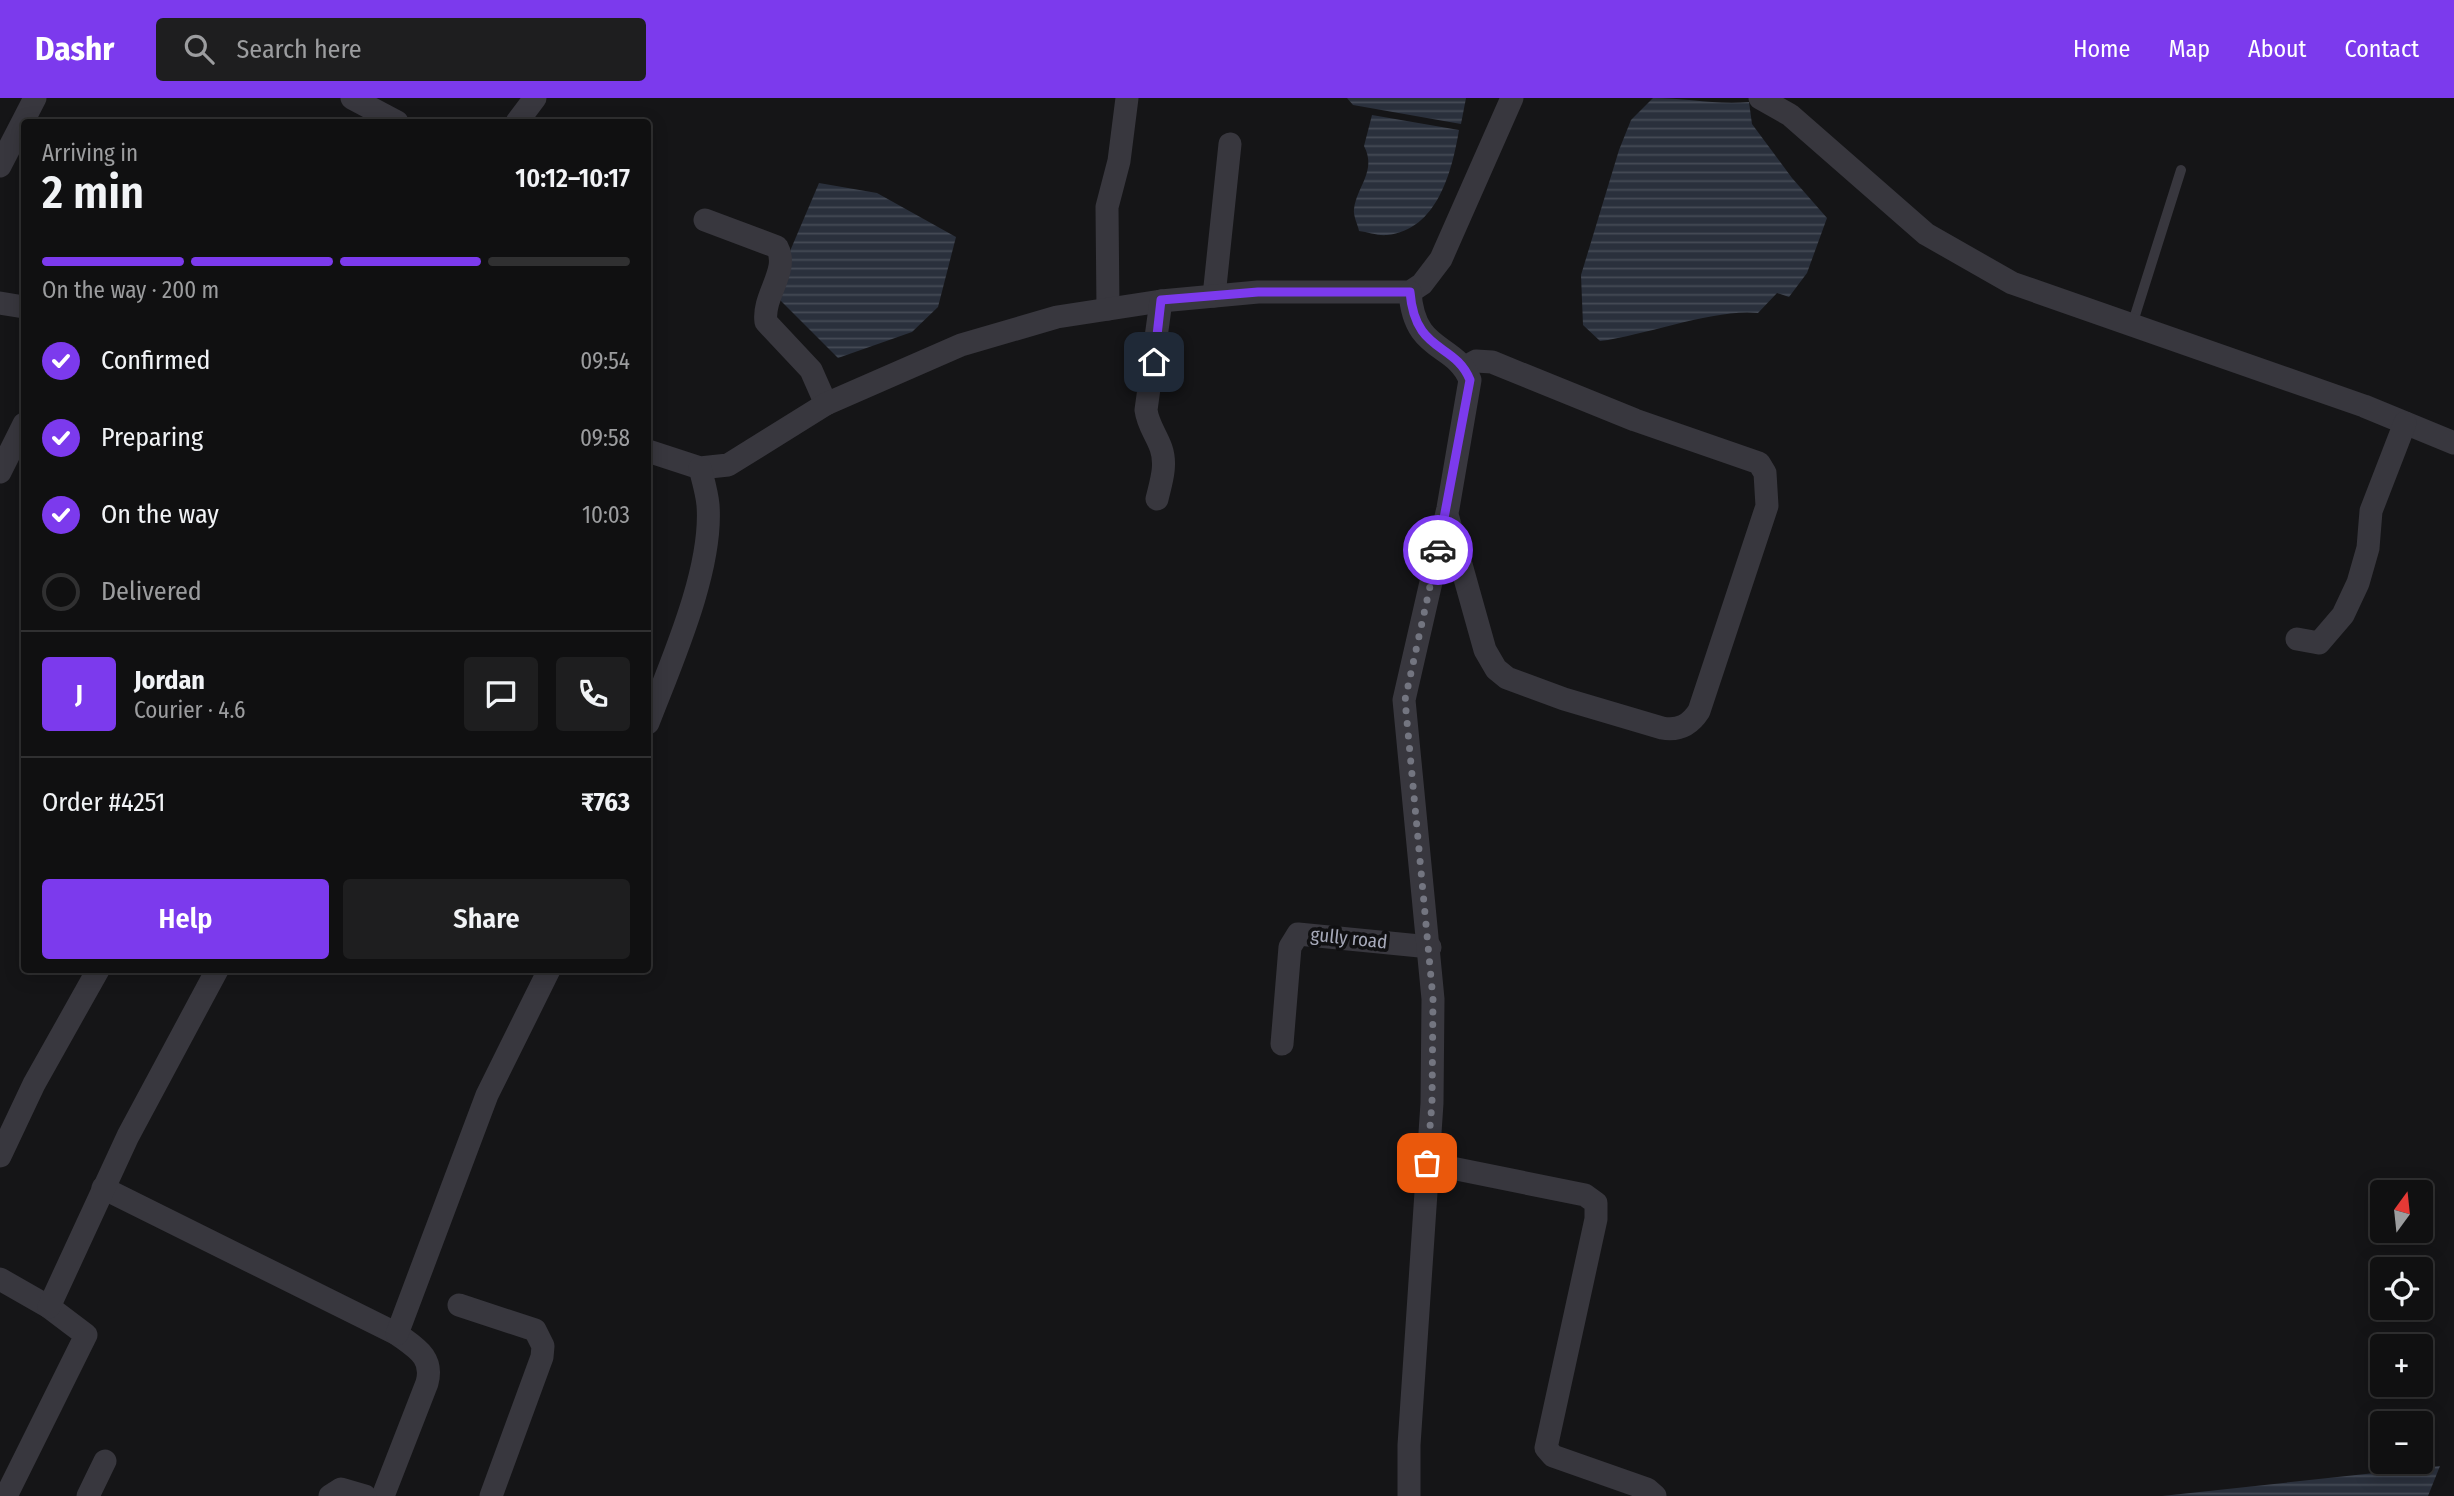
<!DOCTYPE html>
<meta charset="utf-8">
<style>
body{margin:0;font-family:"Fira Sans Condensed",sans-serif;background:#1e1e1f;color:#f1f3f6;height:100vh;display:flex;flex-direction:column;font-size:26px;white-space:nowrap}
*{box-sizing:border-box;margin:0}
p{font-size:23px;color:#9c9d9f}
.icon{flex:none;width:38px;height:38px;fill:none;stroke:currentColor;stroke-width:2;stroke-linecap:round;stroke-linejoin:round}
.map{position:relative;flex:1;overflow:hidden}
.sheet{position:absolute;left:21px;top:21px;width:630px;height:854px;display:flex;flex-direction:column;background:#101011;border-radius:7px;box-shadow:0 4px 18px #0003,0 0 0 2px #303031}
.sheet>*{flex:none}
.needle{width:46px;rotate:15deg}
.controls{position:absolute;left:2370px;top:1082px;display:grid;gap:14px}
.controls a{display:grid;place-items:center;width:63px;height:63px;border-radius:7px;background:#101011;box-shadow:0 4px 18px #0003,0 0 0 2px #303031;font-size:35px}
.pin{position:absolute;display:grid;place-items:center;width:60px;height:60px;color:#fff;margin:-30px;border-radius:14px;box-shadow:0 4px 10px #0006}
.courier{position:absolute;display:grid;place-items:center;width:70px;height:70px;margin:-35px;border:5px solid #7c3aed;border-radius:50%;background:#fff;color:#222;box-shadow:0 2px 9px #0007}
.summary em{font-style:normal;font-weight:600}
.summary div{display:flex;flex-direction:column-reverse}
.summary{display:flex;align-items:center;justify-content:space-between;height:119px;padding:0 21px}
h1{font-size:46px;font-weight:600;line-height:52px}
.bar{display:grid;grid-template-columns:repeat(4,1fr);gap:10px 7px;align-content:center;height:84px;padding:0 21px}
.bar i{height:9px;border-radius:5px;background:#303031}
.bar .on{background:#7c3aed}
.bar p{grid-column:span 4}
.line{display:flex;align-items:center;gap:18px;padding:0 21px;border-top:2px solid #303031}
.line div{flex:1}
.round{display:grid;place-items:center;flex:none;width:74px;height:74px;border-radius:7px;background:#1e1e1f}
ol{padding:0 21px;list-style:none}
li{display:flex;align-items:center;gap:21px;height:77px}
li p{margin-inline-start:auto}
li .icon{padding:7px;border-radius:50%;background:#7c3aed;color:#fff;stroke-width:4}
li:last-child{color:#9c9d9f}
li i{width:38px;height:38px;border:4px solid #303031;border-radius:50%}
.cta{display:flex;gap:14px;margin-top:auto;padding:14px 21px}
.cta a{flex:1;height:80px;border-radius:7px;background:#7c3aed;color:#fff;font-size:28px;font-weight:600;line-height:80px;text-align:center}
.cta a+a{background:#1e1e1f;color:#f1f3f6}
header{display:flex;align-items:center;gap:42px;box-sizing:border-box;height:98px;padding:0 35px;background:#7c3aed;color:#fff}
header strong{font-size:33px}
nav{display:flex;gap:38px;margin-inline-start:auto;font-size:24px}
.search{width:490px;height:63px;background:#1e1e1f;display:flex;align-items:center;gap:18px;box-sizing:border-box;padding:0 24px;border-radius:7px;color:#9c9d9f;font-size:26px}
.map>svg:first-child{display:block}
.water{fill:url(#water-rules)}
.lines{fill:none;stroke-linecap:round;stroke-linejoin:round}
.lane{stroke:#38373e;stroke-width:10}
.street{stroke:#38373e;stroke-width:23}
.done{stroke:#737580;stroke-width:7;stroke-dasharray:0 12.6}
.route{stroke:#7c3aed;stroke-width:9}
.labels{text-anchor:middle;dominant-baseline:central;stroke-width:7;stroke-linejoin:round;paint-order:stroke}
.street-label{font-size:19px;fill:#a5a8b8;stroke:#101012}
</style>
<header>
<strong>Dashr</strong>
<div class="search"><svg class="icon" aria-label="search" viewBox="0 0 24 24"><circle cx="10" cy="10" r="6"/><path d="M15 15l6 6"/></svg>Search here</div>
<nav><a>Home</a><a>Map</a><a>About</a><a>Contact</a></nav>
</header>
<div class="map">
<svg width="2454" height="1398" viewBox="0 0 2454 1398">
<defs>
<pattern id="water-rules" width="6" height="5" patternUnits="userSpaceOnUse" patternTransform="scale(1.75)"><rect width="6" height="5" fill="#2a303c"/><path d="M0 2.5h6" fill="none" stroke="#464b56"/></pattern>
</defs>
<rect width="100%" height="100%" fill="#151517"/>
<g class="water">
<path d="M1347,0h119l-5,26 -108,-19z"/>
<path d="M1653,0c33,0 63,7 96,4l3,22 40,54 35,40 -20,55 -18,24 -12,-4 -19,20c-41,-5 -112,22 -158,28l-17,-16 -2,-50 38,-125 12,-30z"/>
<path d="M1372,17l87,15c-7,42 -22,100 -72,105 -9,1 -19,-3 -28,-4 -1,-6 -6,-15 -5,-22 3,-23 23,-38 10,-63z"/>
<path d="M819,85l58,10 79,44 -18,70 -26,25 -74,26 -61,-61 2,-20z"/>
<path d="M2440,1368l-12,30h-266z"/>
</g>
<g class="lines">
<path class="lane" d="M2132,227l49,-155"/>
<g class="street">
<path d="M352,0l45,24"/>
<path d="M1760,0l30,17 136,119 86,49 352,123 90,37"/>
<path d="M517,24l18,-24"/>
<path d="M0,68l35,-68"/>
<path d="M705,122l72,27c13,23 -15,49 -11,75l45,48 15,34"/>
<path d="M1214,198l16,-152"/>
<path d="M0,205l24,4"/>
<path d="M1108,211l-1,-102 12,-46 8,-63"/>
<path d="M648,353l52,17 28,-3 98,-61 135,-59 96,-28 104,-16 97,-9h152l12,-8 19,-25 71,-161"/>
<path d="M0,374l24,-48"/>
<path d="M1157,401c4,-17 10,-34 4,-51 -5,-14 -13,-23 -15,-38l15,-109"/>
<path d="M1448,420l37,132 11,19 11,9 57,21 98,29c17,3 28,-3 37,-17l68,-205 -2,-33 -6,-10 -124,-43 -143,-58 -16,-1 -11,6"/>
<path d="M2297,541l22,4 24,-28 15,-32 10,-35 3,-37 34,-88"/>
<path d="M648,625c23,-60 65,-153 60,-218 -1,-12 -5,-25 -8,-37"/>
<path d="M1282,946l8,-97 8,-13 132,13"/>
<path d="M0,1058l34,-72 64,-114"/>
<path d="M1427,1065l158,32 11,8v16l-50,229 7,8 94,33 8,7"/>
<path d="M103,1090l294,146c19,14 37,23 30,49l-44,113"/>
<path d="M0,1181l49,28 37,28 -80,161"/>
<path d="M459,1207l76,25 8,16 -1,11 -51,139"/>
<path d="M49,1209l79,-171 89,-166"/>
<path d="M397,1236l90,-239 62,-125"/>
<path d="M88,1398l17,-35"/>
<path d="M330,1398l11,-7 24,7"/>
<path d="M1409,1398v-51l23,-342 1,-104 -29,-299 44,-192 22,-128c-15,-38 -56,-26 -60,-88"/>
</g>
</g>
<g class="lines">
<path class="done" d="M1427,1065l5,-60 1,-104 -28,-299 33,-150"/>
<path class="route" d="M1154,264l7,-62 97,-8h152c5,62 45,50 60,88l-32,170"/>
</g>
<g class="labels">
<g class="street-label">
<text transform="translate(1349 840) rotate(6)">gully road</text>
</g>
</g>
</svg>
<div class="controls">
<a><svg class="needle" viewBox="-14 -14 28 28"><path d="M0-13l5 13h-10z" fill="#e53935"/><path d="M0 13l5-13h-10z" fill="#9c9d9f"/></svg></a>
<a><svg class="icon" aria-label="locate" viewBox="0 0 24 24"><circle cx="12" cy="12" r="6"/><path d="M12 2v4M12 18v4M2 12h4M18 12h4"/></svg></a>
<a>+</a>
<a>−</a>
</div>
<div class="pin" style="left:1427px;top:1065px;background:#ea580c"><svg class="icon" aria-label="bag" viewBox="0 0 24 24"><path d="M5 8h14l-1 12H6zM9 8a3 3 0 0 1 6 0"/></svg></div>
<div class="pin" style="left:1154px;top:264px;background:#1f2937"><svg class="icon" aria-label="home" viewBox="0 0 24 24"><path d="M3 11l9-7 9 7M6 9v11h12V9"/></svg></div>
<div class="courier" style="left:1438px;top:452px"><svg class="icon" aria-label="car" viewBox="0 0 24 24"><path d="M5 17H2v-5l4-1 3-4h7l3 4 3 1v5h-3M9 17h6M6 11h13"/><circle cx="7" cy="17" r="2"/><circle cx="17" cy="17" r="2"/></svg></div>
<section class="sheet">
<div class="summary"><div><h1>2 min</h1><p>Arriving in</p></div><em>10:12–10:17</em></div>
<div class="bar"><i class="on"></i><i class="on"></i><i class="on"></i><i></i><p>On the way · 200 m</p></div>
<ol>
<li><svg class="icon" aria-label="check" viewBox="0 0 24 24"><path d="M5 12l5 5 9-10"/></svg>Confirmed<p>09:54</p></li>
<li><svg class="icon" aria-label="check" viewBox="0 0 24 24"><path d="M5 12l5 5 9-10"/></svg>Preparing<p>09:58</p></li>
<li><svg class="icon" aria-label="check" viewBox="0 0 24 24"><path d="M5 12l5 5 9-10"/></svg>On the way<p>10:03</p></li>
<li><i></i>Delivered</li>
</ol>
<div class="line" style="height:126px"><b class="round" style="background:#7c3aed;color:#fff">J</b><div><b>Jordan</b><p>Courier · 4.6</p></div><a class="round"><svg class="icon" aria-label="chat" viewBox="0 0 24 24"><path d="M4 5h16v11H9l-5 4z"/></svg></a><a class="round"><svg class="icon" aria-label="phone" viewBox="0 0 24 24"><path d="M5 4h4l2 5-3 2q2 4 5 5l2-3 5 2v4C11 20 4 13 5 4z"/></svg></a></div>
<div class="line" style="height:91px"><div>Order #4251</div><b>₹763</b></div>
<div class="cta"><a>Help</a><a>Share</a></div>
</section>
</div>
